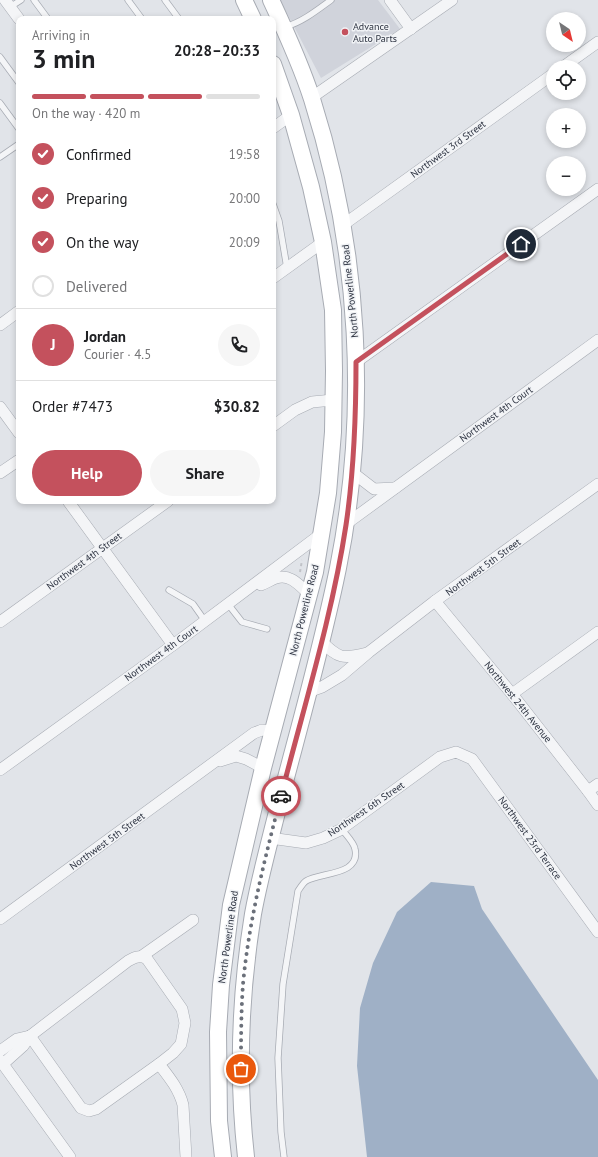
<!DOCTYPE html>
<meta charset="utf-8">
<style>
body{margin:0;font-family:"PT Sans",sans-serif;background:#f6f6f6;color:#202124;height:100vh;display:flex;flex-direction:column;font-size:15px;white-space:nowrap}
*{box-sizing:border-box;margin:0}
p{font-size:13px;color:#757577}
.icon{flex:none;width:22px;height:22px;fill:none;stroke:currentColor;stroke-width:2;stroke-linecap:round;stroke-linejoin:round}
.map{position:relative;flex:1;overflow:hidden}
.panel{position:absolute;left:16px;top:16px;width:260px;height:488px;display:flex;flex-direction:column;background:#fff;border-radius:8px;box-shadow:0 2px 6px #0003}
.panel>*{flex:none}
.needle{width:26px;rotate:145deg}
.controls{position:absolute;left:546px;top:12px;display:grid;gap:8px}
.controls a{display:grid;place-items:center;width:40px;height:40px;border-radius:50%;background:#fff;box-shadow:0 2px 6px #0003;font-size:20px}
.pin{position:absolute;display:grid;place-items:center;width:34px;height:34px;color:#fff;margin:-17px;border:2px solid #fff;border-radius:50%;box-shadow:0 1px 4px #0007}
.courier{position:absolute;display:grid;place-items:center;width:40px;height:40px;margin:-20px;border:3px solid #c4515d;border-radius:50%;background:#fff;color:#222;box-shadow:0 1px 5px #0007}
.overview em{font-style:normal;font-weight:600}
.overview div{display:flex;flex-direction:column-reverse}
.overview{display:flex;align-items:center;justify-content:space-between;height:68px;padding:0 16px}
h1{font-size:26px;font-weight:600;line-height:30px}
.bar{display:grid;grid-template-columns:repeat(4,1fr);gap:6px 4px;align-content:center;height:48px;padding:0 16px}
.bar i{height:5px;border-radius:3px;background:#e0e0e0}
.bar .active{background:#c4515d}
.bar p{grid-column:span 4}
.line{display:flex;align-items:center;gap:10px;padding:0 16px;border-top:1px solid #e0e0e0}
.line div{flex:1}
.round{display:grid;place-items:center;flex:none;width:42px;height:42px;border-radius:21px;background:#f6f6f6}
ol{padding:0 16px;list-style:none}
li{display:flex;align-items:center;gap:12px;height:44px}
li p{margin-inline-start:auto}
li .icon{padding:4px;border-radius:50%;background:#c4515d;color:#fff;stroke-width:4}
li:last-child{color:#757577}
li i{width:22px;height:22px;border:2px solid #e0e0e0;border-radius:50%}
.cta{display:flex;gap:8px;margin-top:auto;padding:8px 16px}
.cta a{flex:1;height:46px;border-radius:24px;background:#c4515d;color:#fff;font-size:16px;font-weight:600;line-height:46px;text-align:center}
.cta a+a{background:#f6f6f6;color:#202124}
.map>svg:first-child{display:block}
.built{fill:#d0d3db}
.water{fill:#9fb0c6}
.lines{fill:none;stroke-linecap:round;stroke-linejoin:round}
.service-casing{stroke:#a7abb3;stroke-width:7}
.minor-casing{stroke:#a7abb3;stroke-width:12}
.secondary-casing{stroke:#a7abb3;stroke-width:18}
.path{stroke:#c0c2c7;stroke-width:2;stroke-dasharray:3 3;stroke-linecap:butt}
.service{stroke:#f4f5f7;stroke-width:5.5}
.minor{stroke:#f4f5f7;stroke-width:11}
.secondary{stroke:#fff;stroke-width:16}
.done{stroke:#6b707a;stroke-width:4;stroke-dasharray:0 7.2}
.route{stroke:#c4515d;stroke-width:5}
.poi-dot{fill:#c4515d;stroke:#f1f3f6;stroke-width:1.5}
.labels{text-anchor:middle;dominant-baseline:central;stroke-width:3;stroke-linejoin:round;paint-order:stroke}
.poi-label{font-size:10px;fill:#2b313f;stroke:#f1f3f6;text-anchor:start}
.street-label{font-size:10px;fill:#2b313f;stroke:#f1f3f6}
</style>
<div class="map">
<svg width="598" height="1157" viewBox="0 0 598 1157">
<rect width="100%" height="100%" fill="#e1e4e9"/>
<path class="built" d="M280,0h98l22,29 -79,49z"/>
<path class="water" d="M431,882l43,4 8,23 116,171v77h-231l-10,-91 3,-58 13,-45 24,-51z"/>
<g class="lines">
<defs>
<g id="service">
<path d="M34,0l14,19"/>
<path d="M128,0l14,19"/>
<path d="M165,0l14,19"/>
<path d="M10,7l11,-7"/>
<path d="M285,27c17,-5 31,-16 46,-27"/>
<path d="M0,57l19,26"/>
<path d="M0,103l19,26"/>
<path d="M0,157l19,-13"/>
<path d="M273,204l6,17 8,47"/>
<path d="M169,590l24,14 12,17"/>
<path d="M228,604l14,18 25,7"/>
<path d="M284,1157l-3,-25 -3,-74 5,-74 15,-93c2,-3 5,-8 8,-10 14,-9 55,-5 49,-32 -1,-7 -10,-15 -14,-21"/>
</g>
<g id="minor">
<path d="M5,0l14,19"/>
<path d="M390,0l21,29"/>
<path d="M563,67l35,-25"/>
<path d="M311,98l141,-98"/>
<path d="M273,128l18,-13"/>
<path d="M343,225l210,-151"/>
<path d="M273,278l50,-36"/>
<path d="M0,325l19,-14"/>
<path d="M356,362l242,-173"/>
<path d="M0,407l19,26"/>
<path d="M273,426l22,-16 17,-8 21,-2"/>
<path d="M352,472l22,17 21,-1"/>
<path d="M0,473l19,-13"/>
<path d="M68,501l105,144"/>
<path d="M346,524l252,-184"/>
<path d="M261,585c5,-2 10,-5 15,-7 14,-5 24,8 33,16"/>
<path d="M435,601l77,93 76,97 10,14"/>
<path d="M0,622l168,-121"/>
<path d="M321,641c18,18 21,18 46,12"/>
<path d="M308,692l14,-5 20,-12 27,-23 66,-51 163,-117"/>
<path d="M512,694l86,-62"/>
<path d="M220,761l16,-5 10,3 17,9"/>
<path d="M0,770l173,-125 148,-111"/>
<path d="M588,791l10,-7"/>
<path d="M270,838l36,5 17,-5 17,-8 100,-73 16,-5 16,7 126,173"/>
<path d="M0,919l254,-186 8,-3 11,1"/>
<path d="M142,956l51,-36"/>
<path d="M30,1036l51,72 8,3 7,-2 63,-45"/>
<path d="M0,1051l17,-12 13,-3"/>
<path d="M0,1060l70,97"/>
<path d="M3,1064l20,-18 7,-10 98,-75c7,-4 12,-6 19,-2l35,50 3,14 -4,21 -8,9 -14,11c10,13 20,25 24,41l3,52"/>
</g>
<g id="secondary">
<path d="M244,0l9,19"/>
<path d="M223,1157l-4,-36 -1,-89 3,-47 10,-80 32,-137 52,-196 13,-79 5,-61 1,-61 -1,-61 -10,-68 -12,-55 -20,-72 -18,-51"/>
<path d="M246,1157c-9,-81 -6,-163 7,-243 6,-33 15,-66 23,-98 21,-82 45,-164 62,-248 31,-155 22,-318 -26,-469 -11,-34 -26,-67 -41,-99"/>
</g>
</defs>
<use href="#service" class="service-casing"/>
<use href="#minor" class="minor-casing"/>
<use href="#secondary" class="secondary-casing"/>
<path class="path" d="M300,572l2,-12"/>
<use href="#service" class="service"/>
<use href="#minor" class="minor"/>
<use href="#secondary" class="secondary"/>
</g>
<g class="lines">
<path class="done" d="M241,1069c0,-28 0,-57 2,-85 6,-64 22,-126 38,-188"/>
<path class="route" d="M281,796c23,-90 51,-179 65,-271 8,-54 10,-108 10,-163l165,-118"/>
</g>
<circle class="poi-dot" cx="345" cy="32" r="4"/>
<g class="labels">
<g class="poi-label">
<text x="353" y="26">Advance<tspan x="353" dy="12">Auto Parts</tspan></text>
</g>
<g class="street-label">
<text transform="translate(448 149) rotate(-36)">Northwest 3rd Street</text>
<text transform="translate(350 291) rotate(-96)">North Powerline Road</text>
<text transform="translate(496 414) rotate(-36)">Northwest 4th Court</text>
<text transform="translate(84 561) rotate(-36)">Northwest 4th Street</text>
<text transform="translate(483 567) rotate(-36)">Northwest 5th Street</text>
<text transform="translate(304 610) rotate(-76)">North Powerline Road</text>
<text transform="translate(161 653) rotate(-36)">Northwest 4th Court</text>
<text transform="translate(518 702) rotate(51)">Northwest 24th Avenue</text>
<text transform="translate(366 809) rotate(-34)">Northwest 6th Street</text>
<text transform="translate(530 838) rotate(54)">Northwest 23rd Terrace</text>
<text transform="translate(107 841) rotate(-36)">Northwest 5th Street</text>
<text transform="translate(228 937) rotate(-82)">North Powerline Road</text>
</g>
</g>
</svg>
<div class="controls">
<a><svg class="needle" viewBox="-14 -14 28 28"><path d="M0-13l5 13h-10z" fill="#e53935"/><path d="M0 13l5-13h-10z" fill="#757577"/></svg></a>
<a><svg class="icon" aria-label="locate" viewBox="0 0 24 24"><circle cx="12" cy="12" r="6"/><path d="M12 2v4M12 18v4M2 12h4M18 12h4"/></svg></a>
<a>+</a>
<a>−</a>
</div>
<div class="pin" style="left:241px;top:1069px;background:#ea580c"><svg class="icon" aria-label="bag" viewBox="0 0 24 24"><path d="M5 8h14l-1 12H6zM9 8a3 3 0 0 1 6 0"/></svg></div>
<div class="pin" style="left:521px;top:244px;background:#1f2937"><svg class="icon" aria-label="home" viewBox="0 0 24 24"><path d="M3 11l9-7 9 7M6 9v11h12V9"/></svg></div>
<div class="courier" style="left:281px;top:796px"><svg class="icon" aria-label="car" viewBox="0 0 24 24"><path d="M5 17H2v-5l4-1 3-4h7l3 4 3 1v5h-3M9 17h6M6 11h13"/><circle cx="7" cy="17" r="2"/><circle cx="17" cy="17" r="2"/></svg></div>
<section class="panel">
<div class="overview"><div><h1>3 min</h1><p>Arriving in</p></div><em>20:28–20:33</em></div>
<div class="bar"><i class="active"></i><i class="active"></i><i class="active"></i><i></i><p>On the way · 420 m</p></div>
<ol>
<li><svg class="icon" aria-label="check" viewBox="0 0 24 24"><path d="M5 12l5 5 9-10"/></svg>Confirmed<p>19:58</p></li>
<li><svg class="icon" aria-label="check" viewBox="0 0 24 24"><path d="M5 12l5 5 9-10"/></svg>Preparing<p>20:00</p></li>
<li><svg class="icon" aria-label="check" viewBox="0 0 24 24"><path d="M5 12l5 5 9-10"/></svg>On the way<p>20:09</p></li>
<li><i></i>Delivered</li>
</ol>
<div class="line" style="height:72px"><b class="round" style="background:#c4515d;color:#fff">J</b><div><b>Jordan</b><p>Courier · 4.5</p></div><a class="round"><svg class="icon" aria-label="phone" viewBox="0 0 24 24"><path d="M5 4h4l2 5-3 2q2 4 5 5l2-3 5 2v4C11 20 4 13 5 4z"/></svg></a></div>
<div class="line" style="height:52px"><div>Order #7473</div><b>$30.82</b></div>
<div class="cta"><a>Help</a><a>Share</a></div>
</section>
</div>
